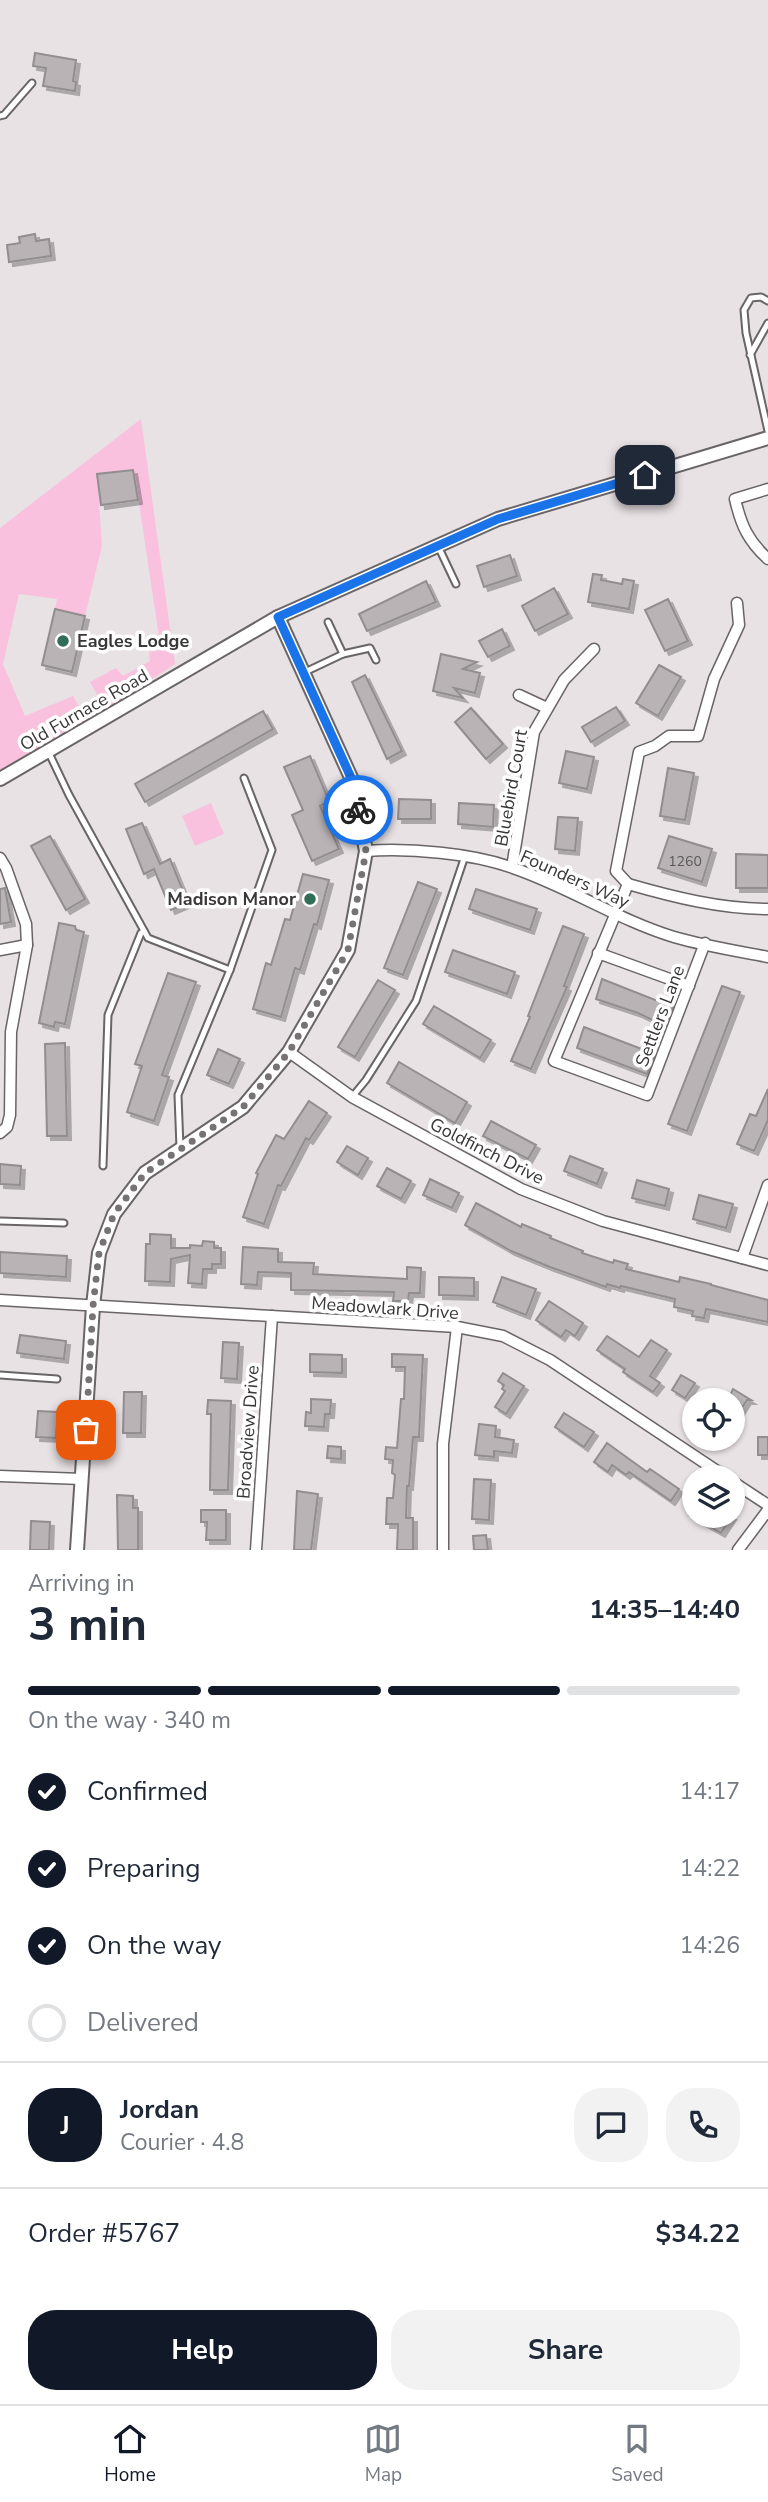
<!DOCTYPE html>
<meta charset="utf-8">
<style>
body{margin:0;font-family:"Nunito Sans",sans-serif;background:#f2f2f3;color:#1f2937;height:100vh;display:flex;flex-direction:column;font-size:26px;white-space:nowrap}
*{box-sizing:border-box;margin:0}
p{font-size:23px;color:#747a83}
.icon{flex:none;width:38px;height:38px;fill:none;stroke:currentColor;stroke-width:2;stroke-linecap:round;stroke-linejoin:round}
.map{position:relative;height:1550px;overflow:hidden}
.side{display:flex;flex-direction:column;background:#fff;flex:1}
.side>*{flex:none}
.fabs{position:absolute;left:682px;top:1388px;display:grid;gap:14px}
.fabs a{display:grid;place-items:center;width:63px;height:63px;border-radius:50%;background:#fff;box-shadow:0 2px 5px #0004;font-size:35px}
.pin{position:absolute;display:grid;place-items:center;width:60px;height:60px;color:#fff;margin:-30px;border-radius:14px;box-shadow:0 4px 10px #0006}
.courier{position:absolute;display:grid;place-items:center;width:70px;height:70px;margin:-35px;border:5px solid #1a73e8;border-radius:50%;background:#fff;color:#222;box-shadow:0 2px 9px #0007}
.overview em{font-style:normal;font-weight:700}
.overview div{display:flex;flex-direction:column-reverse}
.overview{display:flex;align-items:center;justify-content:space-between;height:119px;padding:0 28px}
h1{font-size:46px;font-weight:700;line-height:52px}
.bar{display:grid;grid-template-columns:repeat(4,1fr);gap:10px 7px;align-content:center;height:84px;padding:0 28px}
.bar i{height:9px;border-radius:5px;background:#e0e1e3}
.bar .current{background:#111827}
.bar p{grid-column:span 4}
.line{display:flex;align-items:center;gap:18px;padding:0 28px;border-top:2px solid #e0e1e3}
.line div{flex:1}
.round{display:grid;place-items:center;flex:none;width:74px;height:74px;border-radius:28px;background:#f2f2f3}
ol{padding:0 28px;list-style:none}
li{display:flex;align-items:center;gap:21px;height:77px}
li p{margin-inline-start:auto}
li .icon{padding:7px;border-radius:50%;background:#111827;color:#fff;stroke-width:4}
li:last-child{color:#747a83}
li i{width:38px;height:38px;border:4px solid #e0e1e3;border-radius:50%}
.cta{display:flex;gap:14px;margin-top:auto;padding:14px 28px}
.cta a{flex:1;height:80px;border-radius:28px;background:#111827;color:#fff;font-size:28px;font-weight:700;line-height:80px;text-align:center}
.cta a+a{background:#f2f2f3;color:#1f2937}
.tabs{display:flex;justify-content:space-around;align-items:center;height:98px;border-top:2px solid #e0e1e3;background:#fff;font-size:19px;color:#747a83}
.tabs a{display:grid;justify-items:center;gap:4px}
.tabs .current{color:#111827}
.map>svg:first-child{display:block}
.green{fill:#f9c1dd}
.building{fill:#b9b3b6;stroke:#928d8f;stroke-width:2;filter:url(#shadow)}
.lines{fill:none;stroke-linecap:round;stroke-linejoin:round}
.service-casing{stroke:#696466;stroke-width:9}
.minor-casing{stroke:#696466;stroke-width:13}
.tertiary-casing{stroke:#696466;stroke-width:16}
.service{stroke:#fff;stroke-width:5}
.minor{stroke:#fff;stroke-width:10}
.tertiary{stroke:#fff;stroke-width:12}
.done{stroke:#777375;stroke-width:7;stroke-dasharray:0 12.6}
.route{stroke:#1a73e8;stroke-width:9}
.poi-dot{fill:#316d57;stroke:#fff;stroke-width:2.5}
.labels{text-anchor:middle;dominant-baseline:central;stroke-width:7;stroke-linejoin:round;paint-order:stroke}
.number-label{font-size:14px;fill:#595658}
.poi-label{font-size:18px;font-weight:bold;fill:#393738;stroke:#fff;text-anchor:start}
.street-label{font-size:18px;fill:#393738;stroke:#fff}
</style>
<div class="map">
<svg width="768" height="1550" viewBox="0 0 768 1550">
<defs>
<filter id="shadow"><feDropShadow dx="4" dy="4" stdDeviation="0" flood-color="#0004"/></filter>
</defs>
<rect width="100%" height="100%" fill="#e9e2e5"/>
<g class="green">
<path d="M141,419l34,245 -67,44 -5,-3 -13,-23 26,-14 7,8 27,-15 -1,-9 12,-2 -27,-180 -37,4 5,72 -17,70 -30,-7 2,-10 -38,-5 -16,70 22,52 48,-20 14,24 -87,56v-248z"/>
<path d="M211,803l13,31 -29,12 -13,-30z"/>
</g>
<g class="building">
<path d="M35,53l41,7 -3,21 3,1 -1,9 -32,-5 3,-18 -13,-2z"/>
<path d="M35,234l1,7 13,-2 2,17 -42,6 -2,-17 13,-2 -1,-6z"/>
<path d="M133,470l5,30 -37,5 -4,-31z"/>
<path d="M510,555l7,21 -33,11 -7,-21z"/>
<path d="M593,574l9,1 -1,5 21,4 1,-5 11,2 -5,28 -41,-7z"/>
<path d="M426,581l10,21 -69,29 -8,-17z"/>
<path d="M554,588l14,26 -33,17 -13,-25z"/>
<path d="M668,599l20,42 -23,10 -20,-41z"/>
<path d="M55,609l30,7 -13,56 -30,-7z"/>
<path d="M502,629l8,17 -22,11 -9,-16z"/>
<path d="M441,654l36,8 -14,7 17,4 -5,20 -21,-5 9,10 -30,-7z"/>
<path d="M659,665l22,12 -23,39 -22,-13z"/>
<path d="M365,675l37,76 -15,8 -35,-77z"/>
<path d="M616,707l9,14 -34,21 -9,-15z"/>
<path d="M471,708l32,36 -17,15 -31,-37z"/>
<path d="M263,711l10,18 -128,73 -10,-18z"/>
<path d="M566,751l28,6 -7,32 -28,-6z"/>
<path d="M310,756l19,45 -9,5 19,43 -27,12 -20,-46 11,-5 -19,-43z"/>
<path d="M668,768l26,5 -9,47 -25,-4z"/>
<path d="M399,799l32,1v19h-33z"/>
<path d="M459,803l35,2 -1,22 -35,-3z"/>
<path d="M558,817l20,1 -3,33 -20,-2z"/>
<path d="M142,823l18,41 10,-5 18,44 -17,7 -17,-41 -10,5 -18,-45z"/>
<path d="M50,836l35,63 -19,11 -35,-64z"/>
<path d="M669,836l43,13 -10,33 -44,-14z"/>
<path d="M736,854l32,1v33h-32z"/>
<path d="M303,874l26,6 -12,45 -3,-1 -14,46 -5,-2 -14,49 -28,-8 13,-46 5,2 14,-46 5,1z"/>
<path d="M418,882l19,7 -34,86 -19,-7z"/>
<path d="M5,888l6,34 -11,2v-35z"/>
<path d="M476,889l61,20 -7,21 -61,-21z"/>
<path d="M59,923l16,3 1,4 8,2 -19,92 -10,-2 -1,5 -15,-4z"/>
<path d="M563,926l21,8 -20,52 3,1 -36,82 -20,-8 19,-44 -2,-1z"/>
<path d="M453,950l62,22 -8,22 -62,-22z"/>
<path d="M168,973l28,9 -34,93 7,2 -15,44 -27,-9 15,-46 -7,-2z"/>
<path d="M602,979l71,28 -8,19 -27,-13 -42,-14z"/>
<path d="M378,980l17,10 -40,67 -17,-10z"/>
<path d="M722,986l18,6 -53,139 -19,-7z"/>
<path d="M434,1006l57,34 -11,18 -57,-34z"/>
<path d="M584,1027l71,27 -8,20 -70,-26z"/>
<path d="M65,1043l2,93h-20l-2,-92z"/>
<path d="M218,1049l22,10 -11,25 -22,-9z"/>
<path d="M399,1062l68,40 -12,21 -68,-40z"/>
<path d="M768,1089v31l-14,31 -17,-7 13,-30 6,2z"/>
<path d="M309,1101l18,12 -18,27 -3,-2 -25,48 -3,-1 -14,39 -21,-7 15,-43 -2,-1 20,-38 8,4z"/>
<path d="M491,1121l45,24 -8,14 -45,-23z"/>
<path d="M347,1146l21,12 -10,17 -21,-13z"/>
<path d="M570,1156l33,13 -6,15 -33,-13z"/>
<path d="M0,1164l21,2 -1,19 -20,-1z"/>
<path d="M387,1168l24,13 -10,18 -24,-13z"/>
<path d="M430,1179l29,14 -7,15 -29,-13z"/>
<path d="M637,1180l32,9 -4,17 -33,-8z"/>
<path d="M699,1195l34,9 -7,24 -33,-9z"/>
<path d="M476,1203l45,24 1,-3 29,12 -1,2 33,13 -1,2 31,10 1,-3 14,4 -2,5 53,13 1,-5 31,7v1l57,15v22l-62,-13 -2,9 -12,-2 1,-5 -19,-4 1,-8 -54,-13 -1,2 -13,-4 -1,3 -56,-20 -39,-16 -46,-26z"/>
<path d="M150,1234l21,1v13h19v-3l12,1 1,-5 11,1v6h7v16h-9v5h-9l-1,15 -14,-1 2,-28 -19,4 -1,23 -25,-1 1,-37h4z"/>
<path d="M243,1247l35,2v13l36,1 -1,11 94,5v-12l14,1 -1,25h-11l-1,8h-15l1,-9 -103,-2v-17l-33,-1 -1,13 -16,-1z"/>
<path d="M0,1252l67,4 -1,21 -66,-4z"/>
<path d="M439,1277l35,1v18l-35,-1z"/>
<path d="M502,1277l34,12 -10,26 -33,-13z"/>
<path d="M549,1301l34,22 -8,13 -9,-6 -5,7 -25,-17z"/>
<path d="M20,1335l46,6 -2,18 -47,-6z"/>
<path d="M607,1336l32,21 12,-17 16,10 -17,26 10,7 -7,9 -30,-20 2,-3 -28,-19z"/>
<path d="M223,1342l16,1 -2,36 -16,-1z"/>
<path d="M310,1354l32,1v18l-32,-1z"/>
<path d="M392,1354l31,1 -4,82h-6l-4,49h-2l-1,32h7v32h-16l1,-26h-12l1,-26h6l2,-23 -3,-2 1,-13 -8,-1 1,-12 11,1 4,-49h3l1,-32h-13z"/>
<path d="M503,1373l21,13 -18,28 -11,-7 10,-16 -3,-2 2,-4 -6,-4z"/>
<path d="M681,1375l14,8 -10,15 -13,-8z"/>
<path d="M733,1389l18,11h-4l-14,22v-22h-5z"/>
<path d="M124,1392h18l-1,41h-18z"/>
<path d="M311,1399l20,1 -1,14h-5l-1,13 -19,-1 1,-14 5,1z"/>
<path d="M208,1400l23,1 -3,89h-18l1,-76h-4z"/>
<path d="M38,1411l20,1 -2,26 -20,-1z"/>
<path d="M564,1413l30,19 -10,15 -29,-20z"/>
<path d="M479,1424l17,2 -1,11 19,3 -2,13 -18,-2v6l-19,-2z"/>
<rect x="758" y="1437" width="10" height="18"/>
<path d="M607,1443l40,29 3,-3 29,20 -8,12 -42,-29 -3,3 -14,-10 -4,7 -14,-10z"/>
<path d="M328,1446l13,1v12l-14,-1z"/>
<path d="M474,1479l17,1 -2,40 -17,-1z"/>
<path d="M297,1491l21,3 -7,56h-17z"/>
<path d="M117,1495l16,1v12h5v42h-20z"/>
<path d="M201,1510h25v30h-20l1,-18h-6z"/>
<path d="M691,1516h41l-11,17z"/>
<path d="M31,1521l19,1 -1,28h-19z"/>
<path d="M486,1535l2,15h-14l-1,-14z"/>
</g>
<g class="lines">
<defs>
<g id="service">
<path d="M0,116l4,-1 28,-32"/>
<path d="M768,301l-7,-4 -10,1 -7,12 2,23 22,98"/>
<path d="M750,355l18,-32"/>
<path d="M438,546l18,38"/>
<path d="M343,654l27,-6 6,12"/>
<path d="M305,672l38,-18 -15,-32"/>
<path d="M48,751l21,44 79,143 82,32"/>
<path d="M352,1097l14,-17 50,-79 49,-145"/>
<path d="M180,1148l-2,-53 52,-125 42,-120 -28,-72"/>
<path d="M103,1166l5,-151 33,-82 3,-2"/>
<path d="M0,1221l64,2"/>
<path d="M0,1375l57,4"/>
</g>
<g id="minor">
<path d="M768,489l-33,10c6,26 13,42 33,60"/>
<path d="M519,695l28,13"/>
<path d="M366,851c43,-3 106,2 147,17 56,19 105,52 161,69 31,9 63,14 94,20"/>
<path d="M0,858l6,10 20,56 1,21 -16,87 -1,83 -3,12 -7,6"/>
<path d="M512,867l22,-135 30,-52 30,-31"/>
<path d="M628,884c45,13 93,25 140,25"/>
<path d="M705,943l-58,152 -93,-34 74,-177 -12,-13 23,-119 16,-6 14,-10h29l16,-57 25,-54 -2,-22"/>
<path d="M0,950l27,-5"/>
<path d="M598,953l91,33"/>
<path d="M289,1052l63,45 169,92 82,32 165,44"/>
<path d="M742,1258l26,-73"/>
<path d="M0,1300l457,27 46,9 47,24 176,117"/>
<path d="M0,1476l82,3"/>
<path d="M733,1482l35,23"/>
<path d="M256,1550l16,-234"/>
<path d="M443,1550v-106l14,-117"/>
<path d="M738,1550l30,-40"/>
</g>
<g id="tertiary">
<path d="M0,779l278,-162 220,-98 270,-81"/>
<path d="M77,1550l16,-244 6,-53 15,-39 31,-41 98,-66 46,-55 59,-102 18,-99 -13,-69 -75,-165"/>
</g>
</defs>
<use href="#service" class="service-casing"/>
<use href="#minor" class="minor-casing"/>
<use href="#tertiary" class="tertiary-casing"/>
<use href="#service" class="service"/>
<use href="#minor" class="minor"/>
<use href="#tertiary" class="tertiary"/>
</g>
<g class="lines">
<path class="done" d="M86,1430l7,-124 6,-53 15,-39 31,-41 98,-66 46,-55 59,-102 18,-99 -8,-41"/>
<path class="route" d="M358,810l-5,-28 -75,-165 220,-98 147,-44"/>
</g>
<g class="poi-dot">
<circle cx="63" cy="641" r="7"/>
<circle cx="310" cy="899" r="7"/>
</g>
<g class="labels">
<g class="number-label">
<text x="685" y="861">1260</text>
</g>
<g class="poi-label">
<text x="77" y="641">Eagles Lodge</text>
<text x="296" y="899" text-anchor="end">Madison Manor</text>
</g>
<g class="street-label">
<text transform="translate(84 710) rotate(-30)">Old Furnace Road</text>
<text transform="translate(511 788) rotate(-80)">Bluebird Court</text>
<text transform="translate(575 879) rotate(24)">Founders Way</text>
<text transform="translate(660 1016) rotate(-69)">Settlers Lane</text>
<text transform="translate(487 1151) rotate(27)">Goldfinch Drive</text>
<text transform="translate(385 1308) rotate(4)">Meadowlark Drive</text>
<text transform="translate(248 1432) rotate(-86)">Broadview Drive</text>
</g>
</g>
</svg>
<div class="fabs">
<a><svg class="icon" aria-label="locate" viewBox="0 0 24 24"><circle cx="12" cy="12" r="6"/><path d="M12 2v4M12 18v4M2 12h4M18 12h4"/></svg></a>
<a><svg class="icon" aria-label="layers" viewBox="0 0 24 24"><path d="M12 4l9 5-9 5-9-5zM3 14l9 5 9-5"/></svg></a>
</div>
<div class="pin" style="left:86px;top:1430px;background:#ea580c"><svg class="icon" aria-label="bag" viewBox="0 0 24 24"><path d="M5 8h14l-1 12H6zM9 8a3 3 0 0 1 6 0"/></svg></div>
<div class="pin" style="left:645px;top:475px;background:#1f2937"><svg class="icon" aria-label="home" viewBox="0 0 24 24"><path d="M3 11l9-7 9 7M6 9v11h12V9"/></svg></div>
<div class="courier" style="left:358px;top:810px"><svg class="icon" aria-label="bike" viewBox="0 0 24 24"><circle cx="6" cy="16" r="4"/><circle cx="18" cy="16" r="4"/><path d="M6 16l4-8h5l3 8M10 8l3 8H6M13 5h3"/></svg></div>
</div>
<section class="side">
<div class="overview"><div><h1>3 min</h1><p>Arriving in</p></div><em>14:35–14:40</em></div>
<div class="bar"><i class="current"></i><i class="current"></i><i class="current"></i><i></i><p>On the way · 340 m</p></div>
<ol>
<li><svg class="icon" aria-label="check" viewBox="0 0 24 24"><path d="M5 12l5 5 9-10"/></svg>Confirmed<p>14:17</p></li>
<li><svg class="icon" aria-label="check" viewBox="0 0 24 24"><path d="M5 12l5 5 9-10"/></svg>Preparing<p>14:22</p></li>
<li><svg class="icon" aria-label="check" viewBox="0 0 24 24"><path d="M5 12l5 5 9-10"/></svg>On the way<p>14:26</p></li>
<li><i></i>Delivered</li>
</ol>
<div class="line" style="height:126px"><b class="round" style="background:#111827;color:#fff">J</b><div><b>Jordan</b><p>Courier · 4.8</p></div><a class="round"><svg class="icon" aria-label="chat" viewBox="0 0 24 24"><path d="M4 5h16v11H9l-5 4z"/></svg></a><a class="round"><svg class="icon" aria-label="phone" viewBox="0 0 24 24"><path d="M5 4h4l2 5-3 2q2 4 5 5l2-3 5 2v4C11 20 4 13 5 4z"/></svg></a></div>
<div class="line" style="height:91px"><div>Order #5767</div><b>$34.22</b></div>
<div class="cta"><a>Help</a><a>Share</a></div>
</section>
<nav class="tabs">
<a class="current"><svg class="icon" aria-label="home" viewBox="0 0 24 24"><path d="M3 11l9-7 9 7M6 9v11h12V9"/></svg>Home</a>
<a><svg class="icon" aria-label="map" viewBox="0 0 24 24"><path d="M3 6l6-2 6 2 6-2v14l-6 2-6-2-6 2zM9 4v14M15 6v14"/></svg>Map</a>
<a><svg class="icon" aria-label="saved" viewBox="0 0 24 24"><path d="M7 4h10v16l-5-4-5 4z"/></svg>Saved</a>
</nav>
